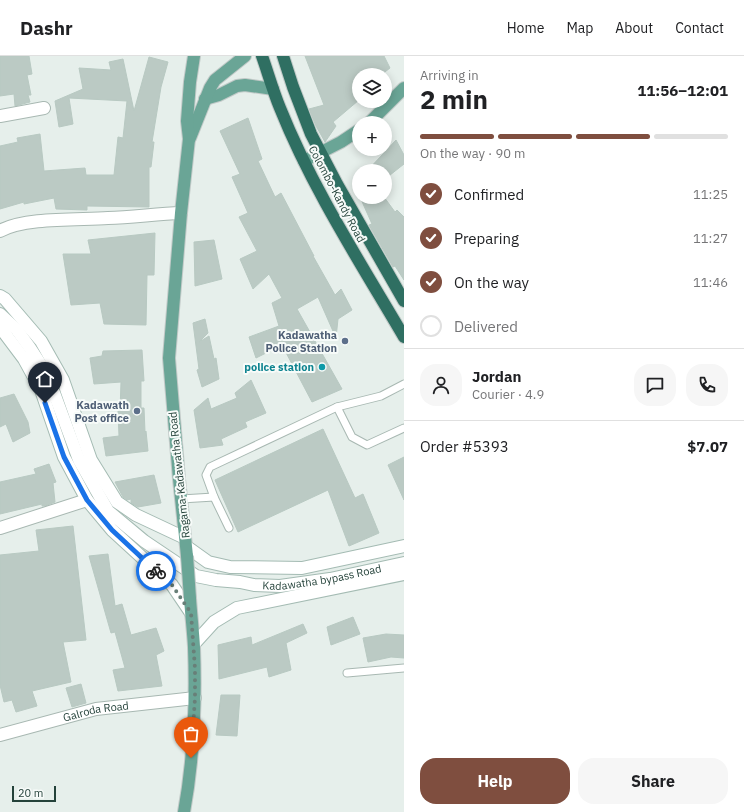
<!DOCTYPE html>
<meta charset="utf-8">
<style>
body{margin:0;font-family:"IBM Plex Sans",sans-serif;background:#f6f6f6;color:#202124;height:100vh;display:flex;flex-direction:column;font-size:15px;white-space:nowrap}
*{box-sizing:border-box;margin:0}
p{font-size:13px;color:#757577}
.icon{flex:none;width:22px;height:22px;fill:none;stroke:currentColor;stroke-width:2;stroke-linecap:round;stroke-linejoin:round}
.map{position:relative;flex:1;overflow:hidden}
.panel{display:flex;flex-direction:column;background:#fff;width:340px}
.panel>*{flex:none}
.fabs{position:absolute;left:352px;top:12px;display:grid;gap:8px}
.fabs a{display:grid;place-items:center;width:40px;height:40px;border-radius:50%;background:#fff;box-shadow:0 2px 10px #0003;font-size:20px}
.scale{position:absolute;left:12px;bottom:10px;width:44px;box-sizing:border-box;padding-left:4px;border:2px solid #24423a;border-top:0;font-size:11px;line-height:14px;white-space:nowrap;color:#24423a;-webkit-text-stroke:3px #f7fbf9;paint-order:stroke}
.pin{position:absolute;display:grid;place-items:center;width:34px;height:34px;color:#fff;margin:-41px -17px;border-radius:50% 50% 50% 0;rotate:-45deg;box-shadow:0 0 4px #0007}
.pin .icon{rotate:45deg}
.courier{position:absolute;display:grid;place-items:center;width:40px;height:40px;margin:-20px;border:3px solid #1a73e8;border-radius:50%;background:#fff;color:#222;box-shadow:0 1px 5px #0007}
.overview em{font-style:normal;font-weight:800}
.overview div{display:flex;flex-direction:column-reverse}
.overview{display:flex;align-items:center;justify-content:space-between;height:68px;padding:0 16px}
h1{font-size:26px;font-weight:800;line-height:30px}
.bar{display:grid;grid-template-columns:repeat(4,1fr);gap:6px 4px;align-content:center;height:48px;padding:0 16px}
.bar i{height:5px;border-radius:3px;background:#e0e0e0}
.bar .current{background:#7f4e3f}
.bar p{grid-column:span 4}
.line{display:flex;align-items:center;gap:10px;padding:0 16px;border-top:1px solid #e0e0e0}
.line div{flex:1}
.round{display:grid;place-items:center;flex:none;width:42px;height:42px;border-radius:16px;background:#f6f6f6}
ol{padding:0 16px;list-style:none}
li{display:flex;align-items:center;gap:12px;height:44px}
li p{margin-inline-start:auto}
li .icon{padding:4px;border-radius:50%;background:#7f4e3f;color:#fff;stroke-width:4}
li:last-child{color:#757577}
li i{width:22px;height:22px;border:2px solid #e0e0e0;border-radius:50%}
.cta{display:flex;gap:8px;margin-top:auto;padding:8px 16px}
.cta a{flex:1;height:46px;border-radius:16px;background:#7f4e3f;color:#fff;font-size:16px;font-weight:800;line-height:46px;text-align:center}
.cta a+a{background:#f6f6f6;color:#202124}
header{display:flex;align-items:center;gap:24px;box-sizing:border-box;height:56px;padding:0 20px;background:#fff;border-bottom:1px solid #e0e0e0}
header strong{font-size:19px}
nav{display:flex;gap:22px;margin-inline-start:auto;font-size:14px}
main{display:flex;flex:1;min-height:0}
.map>svg:first-child{display:block}
.building{fill:#bbcac4;stroke:#b8c9c2}
.lines{fill:none;stroke-linecap:round;stroke-linejoin:round}
.lane-casing{stroke:#a8b8b2;stroke-width:9}
.street-casing{stroke:#a8b8b2;stroke-width:14}
.secondary-casing{stroke:#a4bbb3;stroke-width:14}
.primary-casing{stroke:#c2cac8;stroke-width:14}
.highway-casing{stroke:#c2cac8;stroke-width:14}
.lane{stroke:#fff;stroke-width:7}
.street{stroke:#fff;stroke-width:12}
.secondary{stroke:#fff;stroke-width:12}
.primary{stroke:#6aa596;stroke-width:12}
.highway{stroke:#2f6f62;stroke-width:12}
.primary-bridge-casing{stroke:#c2cac8;stroke-width:14;stroke-linecap:butt}
.primary-bridge{stroke:#6aa596;stroke-width:12}
.done{stroke:#687f78;stroke-width:4;stroke-dasharray:0 7.2}
.route{stroke:#1a73e8;stroke-width:5}
.service-dot{fill:#5c6f8a;stroke:#f7fbf9;stroke-width:1.5}
.culture-dot{fill:#0f9aa8;stroke:#f7fbf9;stroke-width:1.5}
.labels{text-anchor:middle;dominant-baseline:central;stroke-width:4;stroke-linejoin:round;paint-order:stroke}
.street-label{font-size:11px;fill:#24423a;stroke:#f7fbf9}
.service-label{font-size:11px;font-weight:bold;fill:#4e5e75;stroke:#f7fbf9;text-anchor:end}
.culture-label{font-size:11px;font-weight:bold;fill:#0d838f;stroke:#f7fbf9;text-anchor:end}
</style>
<header>
<strong>Dashr</strong>
<nav><a>Home</a><a>Map</a><a>About</a><a>Contact</a></nav>
</header>
<main>
<div class="map">
<svg width="404" height="756" viewBox="0 0 404 756">
<rect width="100%" height="100%" fill="#e6efeb"/>
<g class="building">
<path d="M0,0h29l3,18 -5,1 4,20h-3l2,7 -15,4 -1,-12 -14,2z"/>
<path d="M305,0h79l6,12 -9,7h-22v25l-26,22 3,4 -11,16 -9,-16 -7,-17 15,-4z"/>
<path d="M149,1l19,5 -7,25 -9,55h2l-3,25h-2v40l-62,-1v4l-31,-1 -2,-11 -30,6v-2l-24,7v-63l18,-4 -1,-4 23,-4 4,37 41,-3 1,7h28l4,-38 5,1 4,-37 -58,-3 4,26 -14,3 -4,-26 28,-12 -4,-21 32,2 -2,-8 14,-3 11,52z"/>
<path d="M248,62l14,41 -4,2 17,36 6,-4 33,63h-1l22,39 6,-6 11,21 -14,9 -2,19 -18,-41 -21,12 45,80 -30,13 -30,-57 -26,13 -7,-21 30,-11 -7,-23 10,-5 -13,-24 -16,15 -13,-30 17,-8 -18,-34 9,-4 -16,-36 8,-3 -20,-43z"/>
<path d="M396,84l8,15v9l-19,15v-8h-18z"/>
<path d="M360,141h24l11,15 2,-2 7,7v63l-9,-14 -2,1 -5,-9 -19,-33 3,-1z"/>
<path d="M155,177l-1,42h-7l-1,50 -42,-1 -4,-21 -29,2 -8,-51h28l-3,-14z"/>
<path d="M214,184l8,39 -27,7 -1,-44z"/>
<path d="M205,263l3,14 -9,9 10,-6 5,23 2,-1 3,21 -17,8 -5,-17 2,-1 -6,-46z"/>
<path d="M142,294l2,31h-3v27h3l1,24 1,-1 2,20 -42,5 -3,-18 16,-2 -1,-25h2l1,-29 -27,2 -4,-26 12,-2 1,-5z"/>
<path d="M251,324l15,33 -21,9 2,5 -26,12 2,6 -23,3 -6,-38 14,-12 3,11 26,-11 -2,-5z"/>
<path d="M14,338l14,28 2,11 -17,9 -7,-18 -6,3v-29z"/>
<path d="M323,373l32,69 8,-4 16,39 -30,13 -21,-56 -90,42 -23,-52z"/>
<path d="M404,401v43l-16,-35z"/>
<path d="M49,408l7,18 -3,1 2,19 -10,4h-3v-2l-42,10v-32l36,-8 -2,-5z"/>
<path d="M154,419l7,28 -23,4 -7,-4v-4l-4,1 -4,-3 -8,-15z"/>
<path d="M73,470l13,114 -23,2 8,40 -39,9 5,15 -21,6 -4,-12 -8,2 -4,-17v-130l39,-4 -3,-21z"/>
<path d="M108,498l7,52 7,-2 9,31 25,-7 8,23 -8,4 6,31 -44,5 -5,-21 12,-2 -10,-36 -4,1 -22,-77z"/>
<path d="M353,561l7,17 -29,11 -4,-18z"/>
<path d="M303,568l4,9 -21,10 5,27 -22,7 -2,-10 -48,12 -1,-34 33,-8 1,8z"/>
<path d="M386,578l18,1v23l-13,-1 -23,5 -5,-24z"/>
<path d="M81,628l5,19 -14,4 -6,-19z"/>
<path d="M221,639h19l-3,41 -21,-1z"/>
</g>
<g class="lines">
<defs>
<g id="lane">
<path d="M337,351l15,30 15,8 37,-17"/>
<path d="M181,443l33,-2"/>
<path d="M229,472l-15,-31 -8,-22 4,-8 127,-60 44,-11 23,-12"/>
<path d="M347,617l57,-5"/>
</g>
<g id="street">
<path d="M0,60l44,-8"/>
<path d="M0,175c24,-14 79,-11 108,-13 25,-1 49,-4 73,-5"/>
<path d="M0,472l87,-28"/>
<path id="s1" d="M0,679l96,-26 99,-11"/>
</g>
<g id="secondary">
<path d="M0,240l5,3 36,42 22,39 28,80 26,42 19,13 49,23"/>
<path id="s2" d="M0,258l17,16 13,18 13,20 7,14 29,78 29,51 36,30 52,35 20,4 24,2 14,3 26,1 50,-7 74,-16"/>
<path d="M0,271l24,32 17,31 23,67 23,43 25,30 60,55 19,28"/>
<path d="M187,491l21,15 22,5 72,1 102,-22"/>
<path d="M194,588l20,-22 23,-14 167,-34"/>
</g>
<g id="primary">
<path d="M205,43l14,-4 18,-9 8,-1 28,4"/>
<path d="M369,67l35,-35"/>
<path d="M190,82l20,-50 5,-8 30,-24"/>
<path d="M304,105l37,-19 18,-12"/>
<path d="M187,500l-8,-77 -10,-121 12,-145 8,-74 -2,-18 3,-39 4,-26"/>
<path d="M184,756c10,-54 12,-110 10,-165 -1,-17 -3,-33 -4,-49"/>
</g>
<g id="highway">
<path d="M262,0c6,17 11,35 18,52 32,80 80,154 124,229"/>
<path d="M283,0l10,31 18,47 26,50 67,117"/>
</g>
</defs>
<use href="#lane" class="lane-casing"/>
<use href="#street" class="street-casing"/>
<use href="#secondary" class="secondary-casing"/>
<use href="#primary" class="primary-casing"/>
<use href="#highway" class="highway-casing"/>
<use href="#lane" class="lane"/>
<use href="#street" class="street"/>
<use href="#secondary" class="secondary"/>
<use href="#primary" class="primary"/>
<use href="#highway" class="highway"/>
<defs>
<path id="primary-bridge" d="M187,500l3,42"/>
</defs>
<use href="#primary-bridge" class="primary-bridge-casing"/>
<use href="#primary-bridge" class="primary-bridge"/>
</g>
<g class="lines">
<path class="done" d="M156,515l16,14 19,28 4,56v29l-4,60"/>
<path class="route" d="M45,347l19,54 23,43 25,30 44,41"/>
</g>
<g class="service-dot">
<circle cx="345" cy="285" r="4"/>
<circle cx="137" cy="355" r="4"/>
</g>
<circle class="culture-dot" cx="322" cy="311" r="4"/>
<g class="labels">
<g class="street-label">
<text transform="translate(337 138) rotate(62)">Colombo-Kandy Road</text>
<text transform="translate(179 419) rotate(-96)">Ragama-Kadawatha Road</text>
<text stroke="none"><textPath href="#s2" startOffset="464">Kadawatha bypass Road</textPath></text>
<text stroke="none"><textPath href="#s1" startOffset="99">Galroda Road</textPath></text>
</g>
<g class="service-label">
<text x="337" y="279">Kadawatha<tspan x="337" dy="13">Police Station</tspan></text>
<text x="129" y="349">Kadawath<tspan x="129" dy="13">Post office</tspan></text>
</g>
<g class="culture-label">
<text x="314" y="311">police station</text>
</g>
</g>
</svg>
<div class="fabs">
<a><svg class="icon" aria-label="layers" viewBox="0 0 24 24"><path d="M12 4l9 5-9 5-9-5zM3 14l9 5 9-5"/></svg></a>
<a>+</a>
<a>−</a>
</div>
<div class="scale">20 m</div>
<div class="pin" style="left:191px;top:702px;background:#ea580c"><svg class="icon" aria-label="bag" viewBox="0 0 24 24"><path d="M5 8h14l-1 12H6zM9 8a3 3 0 0 1 6 0"/></svg></div>
<div class="pin" style="left:45px;top:347px;background:#1f2937"><svg class="icon" aria-label="home" viewBox="0 0 24 24"><path d="M3 11l9-7 9 7M6 9v11h12V9"/></svg></div>
<div class="courier" style="left:156px;top:515px"><svg class="icon" aria-label="bike" viewBox="0 0 24 24"><circle cx="6" cy="16" r="4"/><circle cx="18" cy="16" r="4"/><path d="M6 16l4-8h5l3 8M10 8l3 8H6M13 5h3"/></svg></div>
</div>
<section class="panel">
<div class="overview"><div><h1>2 min</h1><p>Arriving in</p></div><em>11:56–12:01</em></div>
<div class="bar"><i class="current"></i><i class="current"></i><i class="current"></i><i></i><p>On the way · 90 m</p></div>
<ol>
<li><svg class="icon" aria-label="check" viewBox="0 0 24 24"><path d="M5 12l5 5 9-10"/></svg>Confirmed<p>11:25</p></li>
<li><svg class="icon" aria-label="check" viewBox="0 0 24 24"><path d="M5 12l5 5 9-10"/></svg>Preparing<p>11:27</p></li>
<li><svg class="icon" aria-label="check" viewBox="0 0 24 24"><path d="M5 12l5 5 9-10"/></svg>On the way<p>11:46</p></li>
<li><i></i>Delivered</li>
</ol>
<div class="line" style="height:72px"><a class="round"><svg class="icon" aria-label="person" viewBox="0 0 24 24"><circle cx="12" cy="8" r="4"/><path d="M4 21q1-7 8-7t8 7"/></svg></a><div><b>Jordan</b><p>Courier · 4.9</p></div><a class="round"><svg class="icon" aria-label="chat" viewBox="0 0 24 24"><path d="M4 5h16v11H9l-5 4z"/></svg></a><a class="round"><svg class="icon" aria-label="phone" viewBox="0 0 24 24"><path d="M5 4h4l2 5-3 2q2 4 5 5l2-3 5 2v4C11 20 4 13 5 4z"/></svg></a></div>
<div class="line" style="height:52px"><div>Order #5393</div><b>$7.07</b></div>
<div class="cta"><a>Help</a><a>Share</a></div>
</section>
</main>
